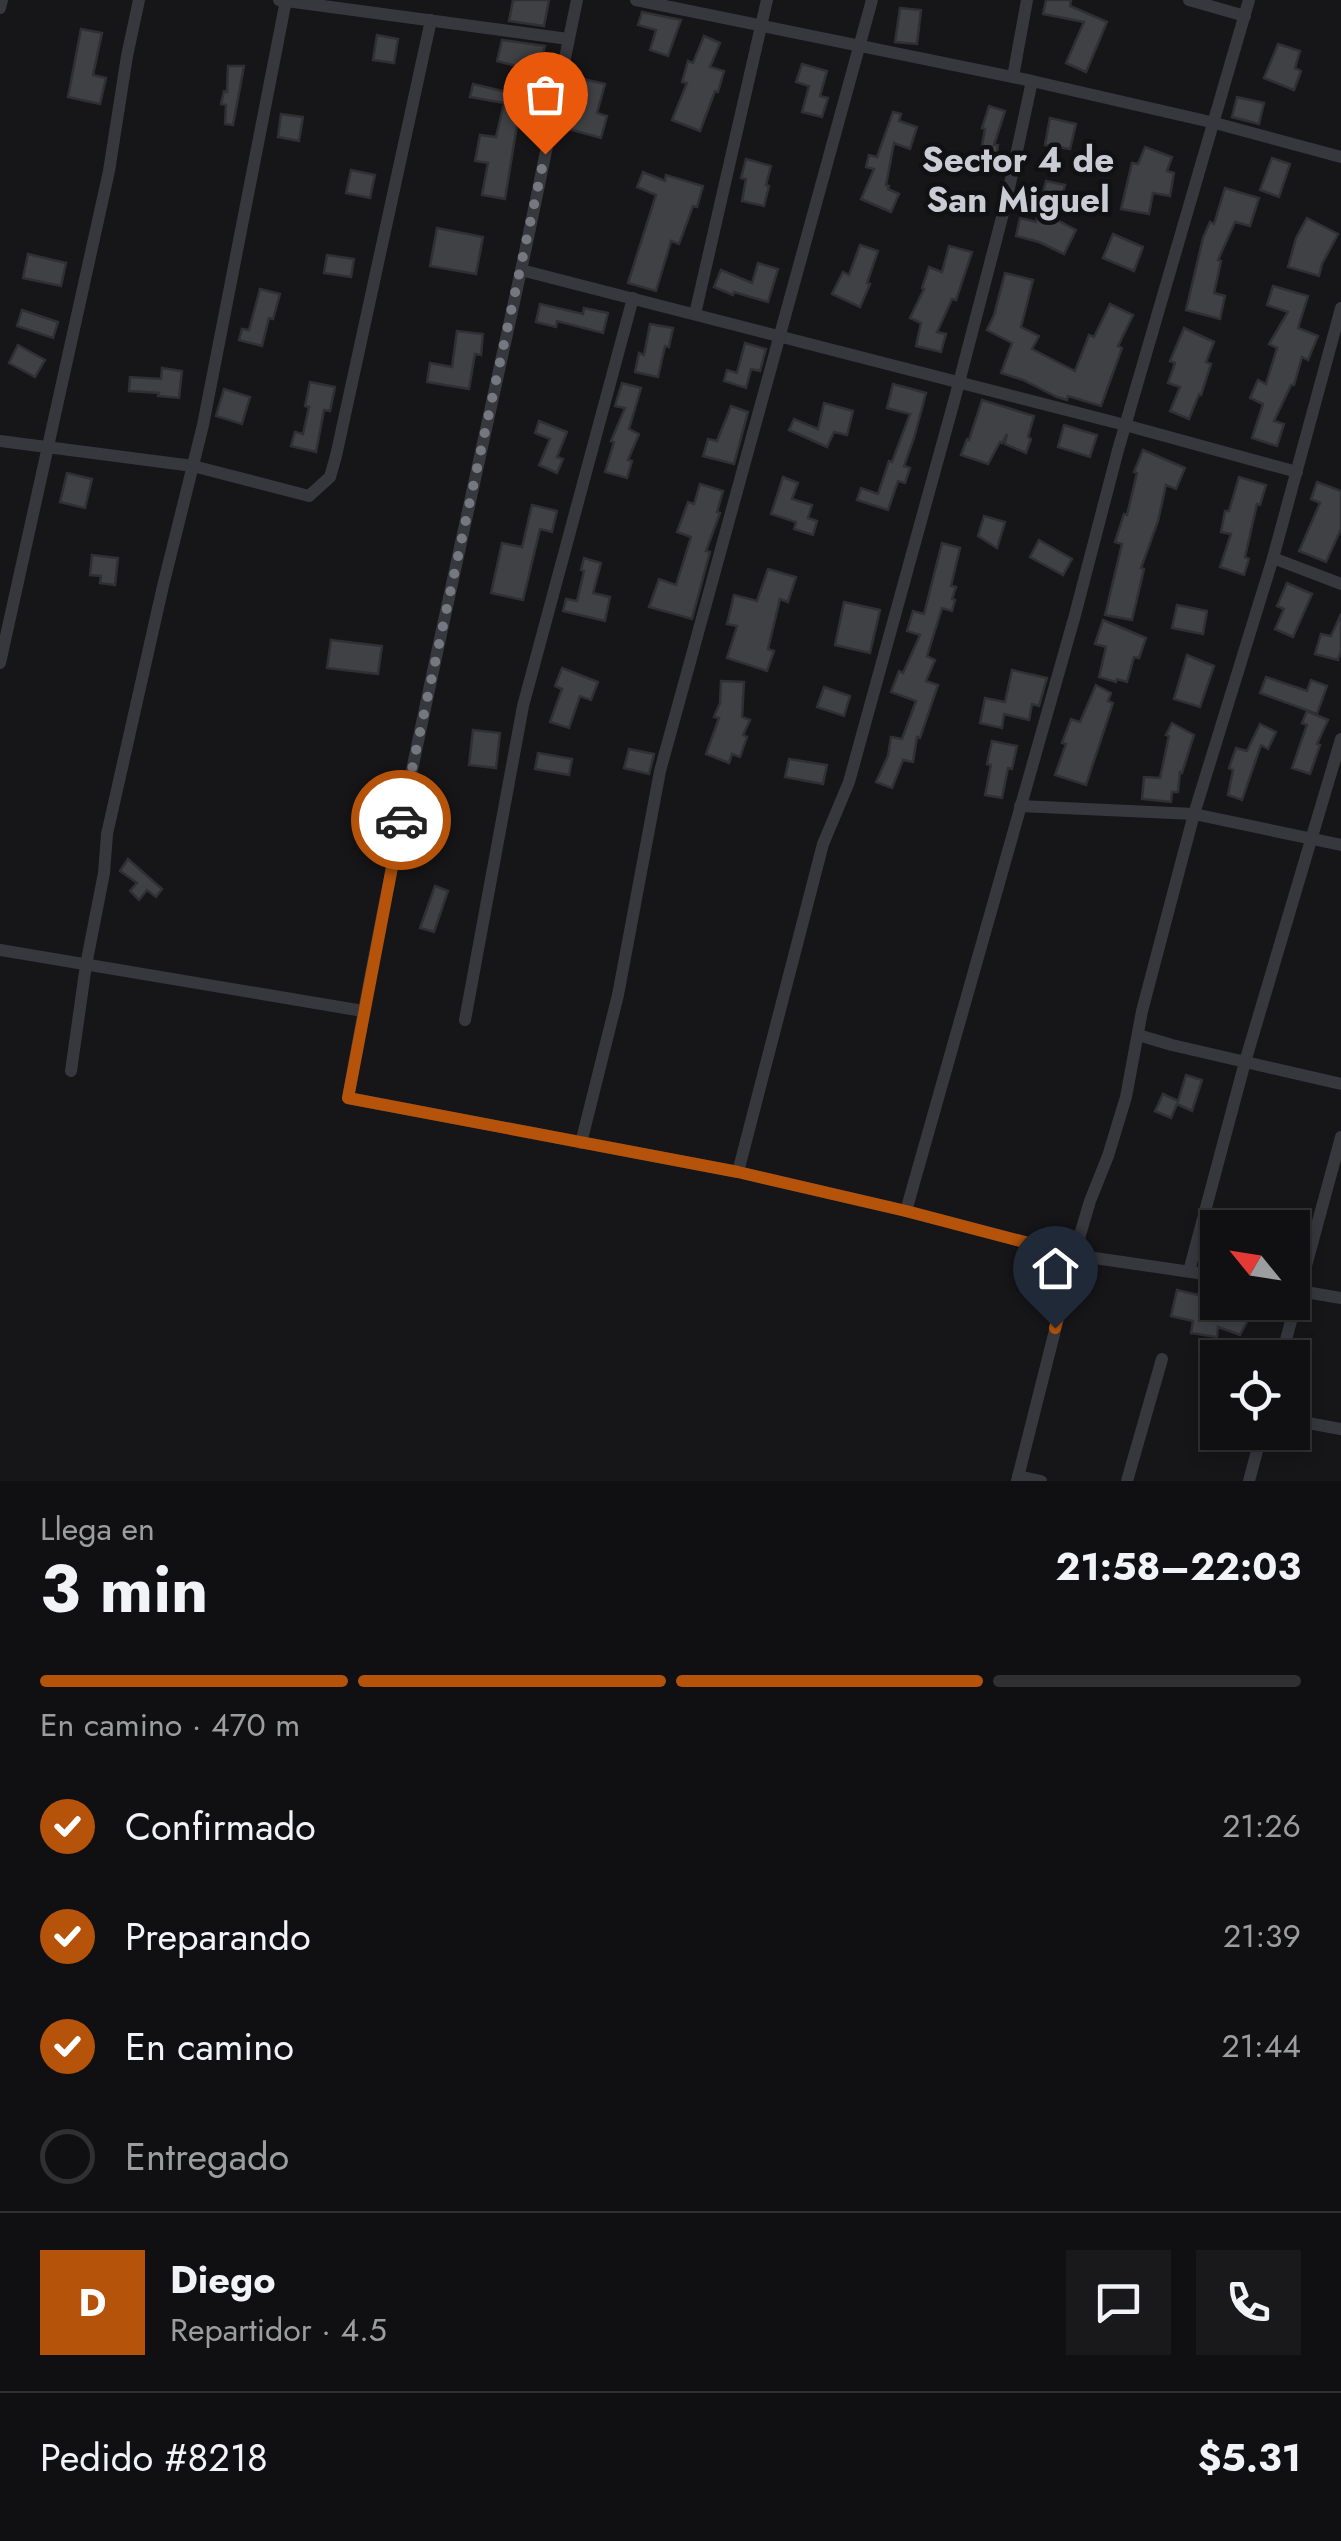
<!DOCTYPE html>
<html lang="es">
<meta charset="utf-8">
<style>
body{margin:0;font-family:Jost,sans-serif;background:#19191b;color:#f1f3f6;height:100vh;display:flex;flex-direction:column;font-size:38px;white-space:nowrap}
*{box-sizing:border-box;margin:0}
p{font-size:32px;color:#9c9d9f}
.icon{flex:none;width:55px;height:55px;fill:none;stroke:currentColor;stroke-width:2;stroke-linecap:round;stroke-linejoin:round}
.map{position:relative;height:1481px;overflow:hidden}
.side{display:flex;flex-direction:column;background:#101012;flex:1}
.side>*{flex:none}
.needle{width:65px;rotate:300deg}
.controls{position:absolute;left:1200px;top:1210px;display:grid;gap:20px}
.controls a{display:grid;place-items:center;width:110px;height:110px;border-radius:0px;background:#101012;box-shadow:0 5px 15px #0003,0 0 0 2px #303032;font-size:50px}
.pin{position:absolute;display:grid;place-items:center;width:85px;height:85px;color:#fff;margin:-102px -42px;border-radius:50% 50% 50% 0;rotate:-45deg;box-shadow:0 0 10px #0007}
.pin .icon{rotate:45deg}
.courier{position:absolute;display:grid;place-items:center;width:100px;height:100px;margin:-50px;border:8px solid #b45309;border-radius:50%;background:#fff;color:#222;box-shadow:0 2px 12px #0007}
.overview em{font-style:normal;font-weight:700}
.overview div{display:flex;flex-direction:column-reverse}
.overview{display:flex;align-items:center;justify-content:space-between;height:170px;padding:0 40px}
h1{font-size:65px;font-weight:700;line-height:75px}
.bar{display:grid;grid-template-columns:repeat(4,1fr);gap:15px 10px;align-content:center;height:120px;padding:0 40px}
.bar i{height:12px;border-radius:8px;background:#303032}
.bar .on{background:#b45309}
.bar p{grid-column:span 4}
.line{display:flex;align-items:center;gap:25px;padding:0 40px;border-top:2px solid #303032}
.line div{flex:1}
.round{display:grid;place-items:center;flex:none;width:105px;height:105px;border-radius:0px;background:#19191b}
ol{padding:0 40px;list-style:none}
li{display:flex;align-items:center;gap:30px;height:110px}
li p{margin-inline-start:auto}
li .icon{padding:10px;border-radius:50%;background:#b45309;color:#fff;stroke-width:4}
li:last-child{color:#9c9d9f}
li i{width:55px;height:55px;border:5px solid #303032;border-radius:50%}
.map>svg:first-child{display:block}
.building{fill:#404145;stroke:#303034;stroke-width:2.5}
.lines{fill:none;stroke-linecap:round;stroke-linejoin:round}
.street{stroke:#37383d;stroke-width:12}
.done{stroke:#757880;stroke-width:10;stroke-dasharray:0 18}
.route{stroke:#b45309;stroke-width:12}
.labels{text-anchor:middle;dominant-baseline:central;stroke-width:9;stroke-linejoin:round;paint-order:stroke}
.quarter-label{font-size:35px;font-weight:bold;fill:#c9ccd4;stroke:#111113}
</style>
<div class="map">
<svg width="1341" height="1481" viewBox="0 0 1341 1481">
<rect width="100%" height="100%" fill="#161618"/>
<g class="building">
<path d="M513,0h36l-5,26 -35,-5z"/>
<path d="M1046,0h25l-1,6 37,16 -21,50 -20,-9 18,-41 -41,-8z"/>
<path d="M900,8l21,2 -4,34 -22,-2z"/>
<path d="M642,12l39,8 -13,36 -18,-6 6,-20 -18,-5z"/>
<path d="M81,29l21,4 -9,42 13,3 -6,26 -32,-7z"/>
<path d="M377,35l21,4 -4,24 -21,-3z"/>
<path d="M704,36l16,7 -10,24 14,4 -6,21 -3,-1 -15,40 -28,-11 15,-37 -5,-1 6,-21 5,2z"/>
<path d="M502,40l43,6 -7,26 -41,-11z"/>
<path d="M1278,44l22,7 -5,17 6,3 -7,19 -30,-12z"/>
<path d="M802,64l25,7 -7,25 8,2 -6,19 -20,-5 7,-26 -13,-4z"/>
<path d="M228,66h16l-11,59 -8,-1 1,-19 -5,-1 3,-13 3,1z"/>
<path d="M583,79l22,5 -8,29 10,3 -6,22 -40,-11 5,-23 10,3z"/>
<path d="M473,84l54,13 -6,23 -3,-1 -13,80 -23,-4 6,-32 -13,-2 5,-26 16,2 8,-34 -34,-6z"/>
<path d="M1237,97l27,6 -5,21 -27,-7z"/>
<path d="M989,106l16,5 -11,34h4l-3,20 -8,-1 -1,6 -8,-2 7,-39 -3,-1z"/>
<path d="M893,112l8,2 -2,7 18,6 -7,22 -16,-6 -8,42 3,1 -1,3 11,5 -8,18 -30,-13 13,-30 -8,-2 3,-12 8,2z"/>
<path d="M281,114l22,3 -4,24 -21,-4z"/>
<path d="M1050,118l26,6 -6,25 -25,-4z"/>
<path d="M1145,147l27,10 -5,14 7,2 -4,23 -17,-3 -4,21 -28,-5 11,-46 6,1z"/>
<path d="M1272,158l18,6 -11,33 -19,-7z"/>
<path d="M746,159l25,7 -5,19 3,1 -5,20 -22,-5 4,-22 -5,-1z"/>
<path d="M351,170l24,5 -5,23 -24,-5z"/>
<path d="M643,172l22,9 1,-6 37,11 -6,21 -4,-1 -14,38 -8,-3 -15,50 -28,-8 28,-88 -19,-8z"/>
<path d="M1046,181l19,4 -8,35 19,10 -12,24 -25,-12 -23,-6 4,-18 16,4z"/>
<path d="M1225,188l34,10 -9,28 -15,-4 -17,38 3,1 -7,32 11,3 -5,23 -34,-9 17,-72 7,-16 4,2z"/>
<path d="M1307,218l31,16 -16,30 -3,12 -31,-9 8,-29z"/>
<path d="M437,228l46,9 -7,37 -46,-8z"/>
<path d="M1113,234l30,13 -9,24 -31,-13z"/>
<path d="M860,245l18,6 -11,32 3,1 -10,23 -28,-13 11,-22 6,3z"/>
<path d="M949,246l23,6 -16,48 -4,-1 -15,33 9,2 -5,18 -25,-6 5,-23 -11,-5 14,-29 -2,-1 7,-21 13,5z"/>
<path d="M28,254l38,9 -5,23 -38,-8z"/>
<path d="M327,255l27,4 -3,18 -27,-4z"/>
<path d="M758,263l20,6 -10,33 -34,-10 -1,3 -19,-8 7,-17 31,13z"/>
<path d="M1005,273l28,7 -12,47 18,9 -7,13 43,22 14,-36 5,2 16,-33 23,11 -15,31 4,2 -21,58 -33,-10 -1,4 -10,-3 -34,-17 -22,-7 11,-30 -25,-13 7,-15z"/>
<path d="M1273,286l35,10 -10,32 20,8 -10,24 -6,-3 -8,28h-3l-17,36 10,3 -7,22 -25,-8 11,-34 -13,-6 8,-18 8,4 11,-36 -8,-4 19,-32 -21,-7z"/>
<path d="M260,289l20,5 -7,25 -4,-1 -7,28 -23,-6 3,-11 7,1z"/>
<path d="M540,304l43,10 1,-6 24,5 -5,20 -46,-12 -1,6 -20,-5z"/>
<path d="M22,310l36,12 -5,16 -36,-12z"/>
<path d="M650,324l23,4 -4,19 -4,-1 -7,31 -23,-5 4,-19 5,2z"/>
<path d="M1184,328l30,14 -8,20 5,2 -10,31 -2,-1 -10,25 -19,-8 10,-24 -12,-4 7,-20 -5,-2z"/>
<path d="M457,331l26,3 -2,21 -6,-1 -6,35 -42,-7 3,-19 22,4z"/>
<path d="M745,343l21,6 -6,22 -9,-2 -5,19 -22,-7 3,-11 10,3z"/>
<path d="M18,345l27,15 -10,17 -26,-14z"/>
<path d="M162,368l20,3 -3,27 -21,-2 1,-3 -30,-2 1,-14 31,2z"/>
<path d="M310,382l25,5 -5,24 -6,-1 -8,42 -25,-6 4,-14 8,2 6,-27 -4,-1z"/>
<path d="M622,383l19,5 -12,41 10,5 -11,26 4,1 -5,17 -22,-6 9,-30 -3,-1 14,-33 -10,-2z"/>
<path d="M893,384l33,9 -12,45 -10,28 6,2 -5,15 -7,-2 -10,29 -31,-10 4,-12 17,6 11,-33 3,1 18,-48 -23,-6z"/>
<path d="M224,389l26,8 -8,27 -26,-8z"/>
<path d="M982,400l52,16 -6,21 3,2 -5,14 -21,-9 2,-10 -5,9 -2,-1 -12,22 -27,-9 6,-16 2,1z"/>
<path d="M824,403l29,8 -6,24 -13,-3 -7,15 -38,-17 5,-11 24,10z"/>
<path d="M731,406l17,6 -14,52 -31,-8 5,-17 9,2z"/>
<path d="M539,421l28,11 -10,25 6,2 -6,14 -18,-8 11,-26 -15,-6z"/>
<path d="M1064,425l33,10 -7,22 -32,-10z"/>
<path d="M1143,450l42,18 -9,21 -10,-4 -8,36 -17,47 3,1 -12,51 -27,-5 17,-71 -7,-2 9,-28 3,1 10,-42 -3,-1z"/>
<path d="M67,473l25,6 -7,29 -25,-6z"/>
<path d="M783,477l15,6 -6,16 20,6 -4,13 9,3 -4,14 -19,-6 2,-7 -25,-8z"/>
<path d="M1239,477l27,8 -6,20 -3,-1 -12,53 4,2 -5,16 -24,-8 11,-33 -10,-2 4,-21h4z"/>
<path d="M1317,482l24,9v38l-15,33 -27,-11 21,-48 -9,-4z"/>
<path d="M700,484l23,7 -6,21 3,1 -14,38 4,1 -18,67 -43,-12 10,-28 17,6 15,-48 -14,-5 11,-30 6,2z"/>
<path d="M532,505l25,6 -5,21 -12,-3 -17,71 -32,-7 11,-50 20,4z"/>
<path d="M984,516l21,6 -8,26 -19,-12z"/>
<path d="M1039,540l33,19 -9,16 -33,-18z"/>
<path d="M942,543l18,5 -9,38 5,1 -4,12 3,1 -3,11 -10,-3 -15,48 8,4 -9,21 12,4 -18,53 -3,-1 -4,25 -10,-2 -11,28 -16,-6 12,-26 3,-19 11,2 14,-38 -25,-9 8,-21 4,2 17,-38 -13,-4 6,-20 11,3z"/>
<path d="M92,555l26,3 -3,27 -15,-2 1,-7 -11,-1z"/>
<path d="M584,558l17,5 -8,30 17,4 -5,24 -42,-10 3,-12 11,2 7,-30 -3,-1z"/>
<path d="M768,569l28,8 -8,25 -8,-3 -12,50 6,2 -7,20 -40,-13 10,-32 -10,-2 7,-29 23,6z"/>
<path d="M1287,583l25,11 -19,43 -18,-8 9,-20 -7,-3z"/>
<path d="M844,602l36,8 -10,43 -35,-8z"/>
<path d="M1177,605l30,6 -4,23 -31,-6z"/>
<path d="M1341,614v37l-3,9 -23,-6 6,-20 10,2z"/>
<path d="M1103,620l43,18 -7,20 -5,-1 -7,25 -10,-3 -1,3 -17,-5 7,-30 -11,-3z"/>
<path d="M331,640l51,6 -4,28 -51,-6z"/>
<path d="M1187,655l27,11 -14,41 -26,-8z"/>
<path d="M562,668l36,14 -7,18 -11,-4 -11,32 -19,-6 12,-33 -7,-3z"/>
<path d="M1012,670l35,8 -8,28 -7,-2 -3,16 -25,-6 -2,14 -22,-5 5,-25 20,4z"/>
<path d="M1266,677l41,14 4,-11 16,6 -10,28 -57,-21z"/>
<path d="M721,681l23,1 -2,35 8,3 -7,15 4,2 -7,20 -8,-3 -3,9 -23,-9 13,-36 -5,-1 6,-14z"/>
<path d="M1096,685l15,8 -3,8 5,2 -27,82 -31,-10 11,-31 -4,-1 9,-24 9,3z"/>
<path d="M824,687l26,9 -6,20 -27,-9z"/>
<path d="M1307,711l21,9 -11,24 3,1 -10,29 -18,-6 15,-43 -5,-2z"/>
<path d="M1172,723l22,12 -12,38 -2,-1 -2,20h-6l-1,10 -29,-3 2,-22 16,1 9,-42 -3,-1z"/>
<path d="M1260,724l16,8 -8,17 -7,-4 -19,55 -14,-5 5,-25 -4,-2 7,-20 11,3z"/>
<path d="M473,730l27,3 -4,35 -27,-3z"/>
<path d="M992,741l25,5 -5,23 -4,-1 -6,30 -17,-3 6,-30 -4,-1z"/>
<path d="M629,749l25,5 -5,20 -25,-6z"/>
<path d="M538,753l34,6 -3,16 -34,-6z"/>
<path d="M789,759l38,6 -4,19 -38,-7z"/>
<path d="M128,859l34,30 -6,8 -9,-7 -8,10 -9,-9 7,-8 -17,-12z"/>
<path d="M435,886l13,5 -14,41 -14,-4z"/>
<path d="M1186,1075l16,5 -10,31 -15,-7 -6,14 -16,-7 8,-17 15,7z"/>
<path d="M1201,1287l17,6v9h11l22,12 -11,21 -22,-8 -1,10 -26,-4 2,-12 -22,-5 6,-26 21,5z"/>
</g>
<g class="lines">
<g class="street">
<path d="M279,0l289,39"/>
<path d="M577,0c-19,91 -37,183 -57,275 -60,274 -123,547 -172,823l390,74 168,39 168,44 144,21"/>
<path d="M636,0l396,81 183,42 126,34"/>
<path d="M1189,0l56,16"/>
<path d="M0,8l2,-8"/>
<path d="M1013,77l14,-77"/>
<path d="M521,270l604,155 172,47"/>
<path d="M695,314l72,-314"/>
<path d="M0,441l193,25 116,30 21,-19 6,-21 95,-436"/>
<path d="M1273,558l68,26"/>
<path d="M0,663l109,-492 18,-115 12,-56"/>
<path d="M1020,806l174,8 147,31"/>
<path d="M0,950l363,61"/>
<path d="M465,1020l58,-314 110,-408"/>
<path d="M1138,1035l34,10 169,39"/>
<path d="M71,1071l15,-106 18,-92 3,-39 56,-248 40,-161 83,-425"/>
<path d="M581,1143l37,-148 42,-224 212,-771"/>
<path d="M738,1172l85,-328 26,-62 107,-388 50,-192 26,-121"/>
<path d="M906,1211l169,-596 43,-165 131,-450"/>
<path d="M1189,1271l56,-209 96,-323"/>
<path d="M1294,1290l47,8"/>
<path d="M1281,1358l60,-221"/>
<path d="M1292,1420l49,9"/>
<path d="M1018,1476l23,5"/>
<path d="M1017,1481l57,-226 16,-54 18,-45 18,-59 16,-86 52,-197 79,-256 68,-250"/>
<path d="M1127,1481l35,-122"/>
<path d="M1249,1481l13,-49"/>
</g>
</g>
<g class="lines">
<path class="done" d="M401,820l144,-666"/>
<path class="route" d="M401,820l-53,278 390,74 168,39 168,44 -19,73"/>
</g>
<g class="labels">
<g class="quarter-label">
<text x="1018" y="160">Sector 4 de<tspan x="1018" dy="40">San Miguel</tspan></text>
</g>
</g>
</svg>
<div class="controls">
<a><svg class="needle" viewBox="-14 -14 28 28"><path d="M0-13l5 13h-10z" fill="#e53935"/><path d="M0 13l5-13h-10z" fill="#9c9d9f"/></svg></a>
<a><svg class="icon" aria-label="locate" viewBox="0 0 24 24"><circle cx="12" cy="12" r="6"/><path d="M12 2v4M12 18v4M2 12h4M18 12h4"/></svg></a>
</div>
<div class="pin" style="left:545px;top:154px;background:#ea580c"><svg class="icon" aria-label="bag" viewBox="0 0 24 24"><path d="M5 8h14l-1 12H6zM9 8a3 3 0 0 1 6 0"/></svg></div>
<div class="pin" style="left:1055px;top:1328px;background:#1f2937"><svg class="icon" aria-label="home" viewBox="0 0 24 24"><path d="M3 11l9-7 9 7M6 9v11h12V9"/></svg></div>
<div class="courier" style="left:401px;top:820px"><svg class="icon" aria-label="car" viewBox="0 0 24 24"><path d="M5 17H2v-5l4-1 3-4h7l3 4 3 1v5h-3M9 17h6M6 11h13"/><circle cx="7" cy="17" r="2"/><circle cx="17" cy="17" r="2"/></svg></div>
</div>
<section class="side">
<div class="overview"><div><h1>3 min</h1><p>Llega en</p></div><em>21:58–22:03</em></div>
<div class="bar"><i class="on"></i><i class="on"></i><i class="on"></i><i></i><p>En camino · 470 m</p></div>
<ol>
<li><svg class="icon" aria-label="check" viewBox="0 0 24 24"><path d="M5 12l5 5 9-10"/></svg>Confirmado<p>21:26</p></li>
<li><svg class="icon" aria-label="check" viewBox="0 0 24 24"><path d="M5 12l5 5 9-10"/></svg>Preparando<p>21:39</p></li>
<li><svg class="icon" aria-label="check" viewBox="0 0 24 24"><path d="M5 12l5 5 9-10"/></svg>En camino<p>21:44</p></li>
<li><i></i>Entregado</li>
</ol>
<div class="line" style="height:180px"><b class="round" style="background:#b45309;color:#fff">D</b><div><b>Diego</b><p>Repartidor · 4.5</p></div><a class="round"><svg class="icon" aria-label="chat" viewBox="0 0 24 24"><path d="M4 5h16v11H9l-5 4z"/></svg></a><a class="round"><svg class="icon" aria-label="phone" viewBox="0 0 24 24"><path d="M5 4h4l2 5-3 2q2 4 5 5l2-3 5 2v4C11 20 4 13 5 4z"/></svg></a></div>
<div class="line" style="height:130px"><div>Pedido #8218</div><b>$5.31</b></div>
</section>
